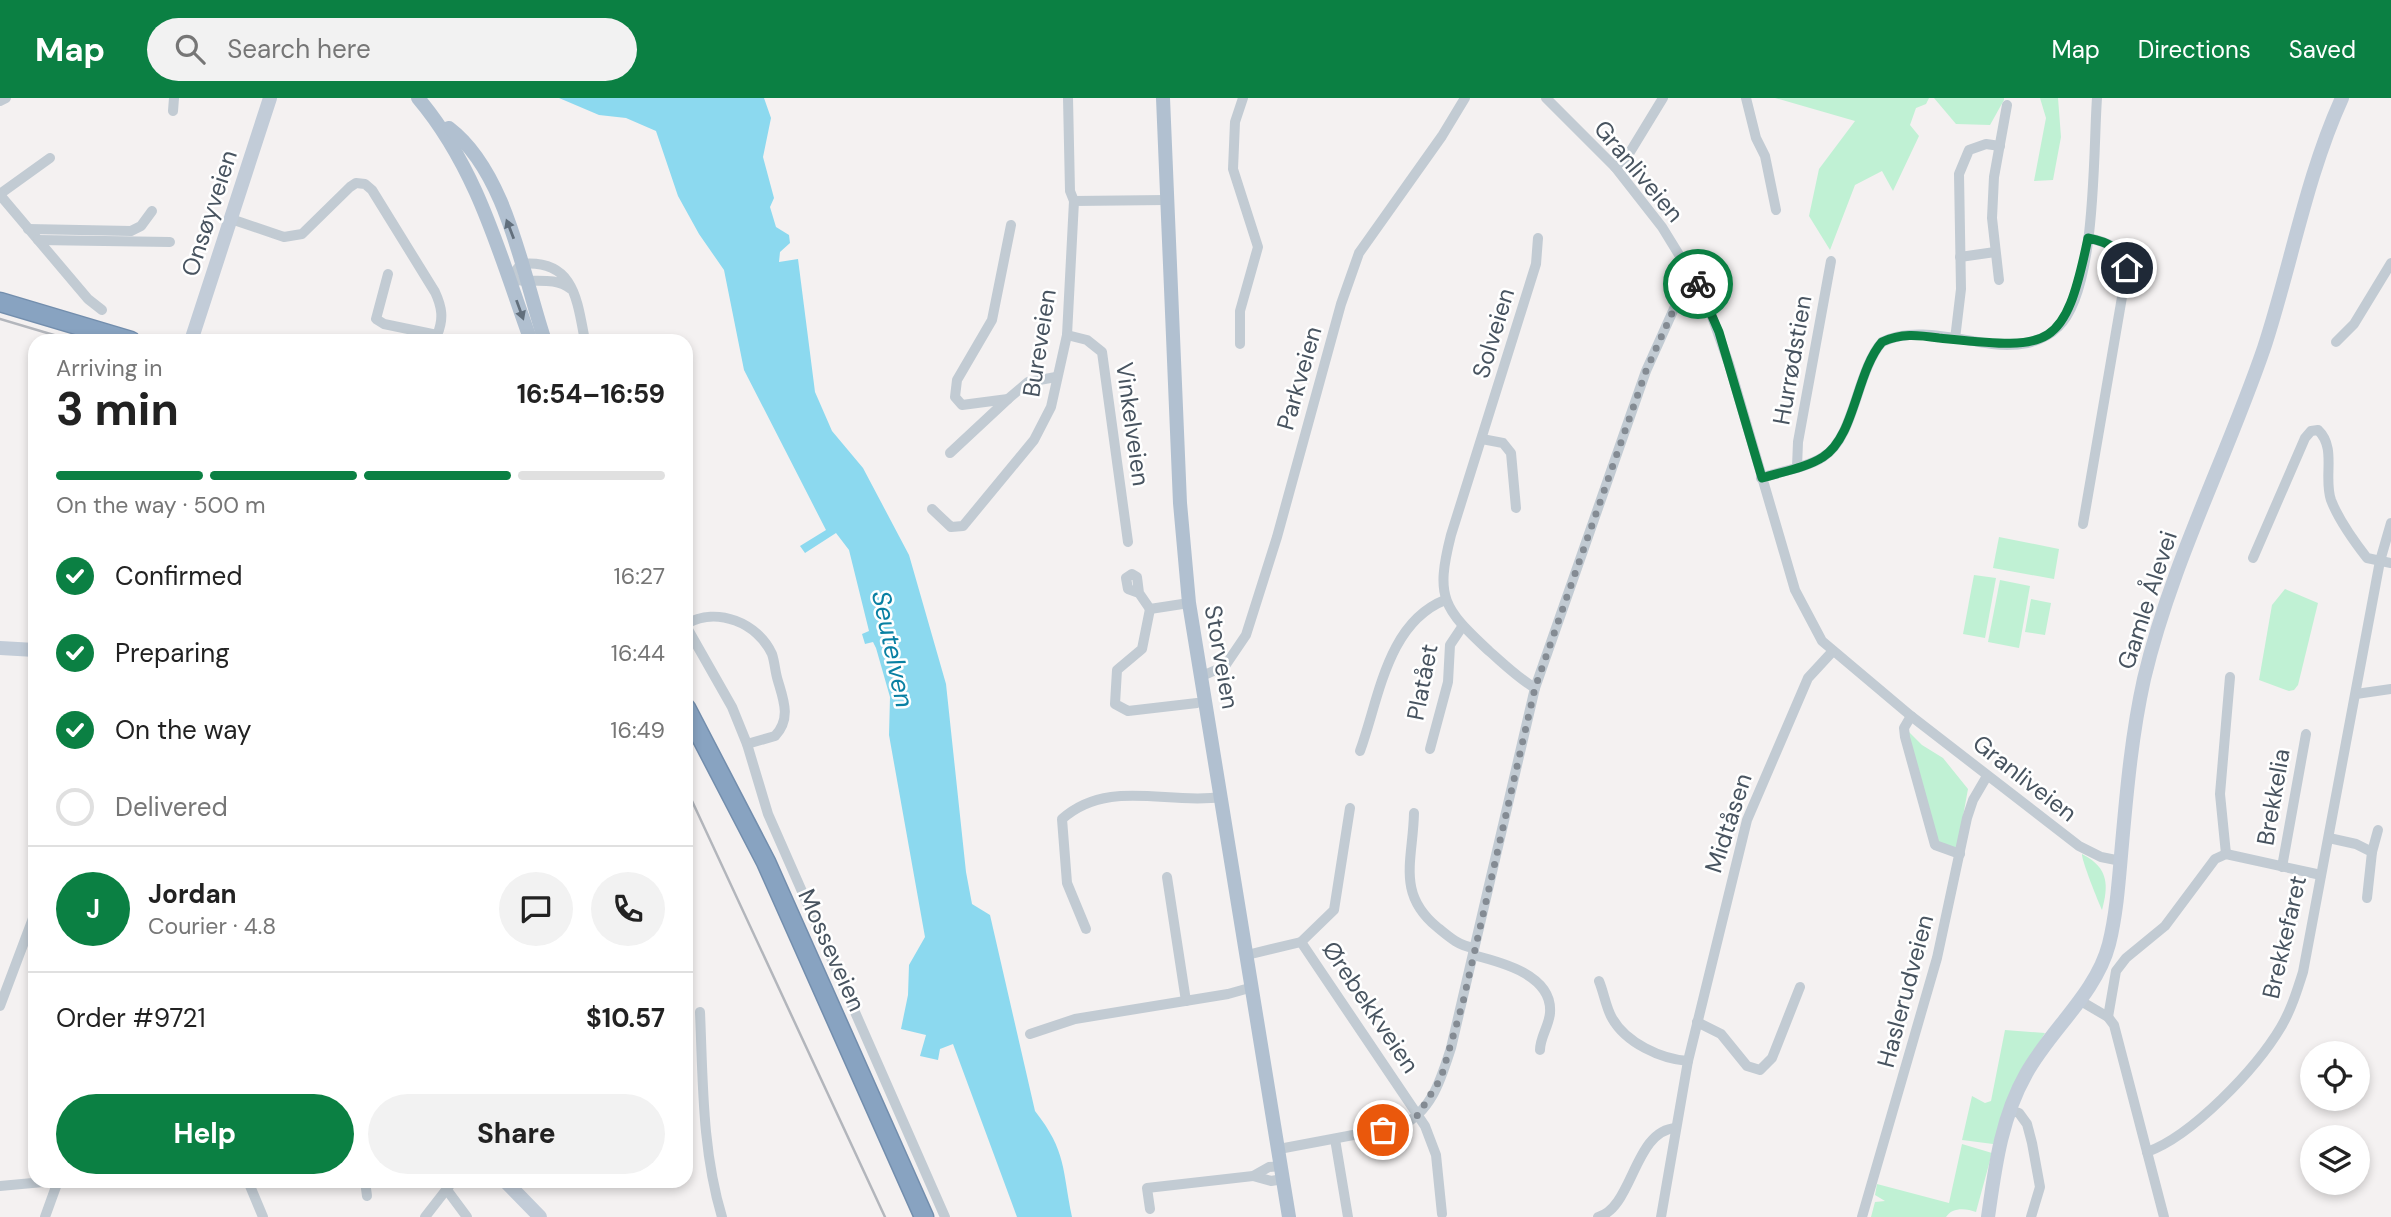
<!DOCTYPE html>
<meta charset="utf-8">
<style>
body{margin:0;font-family:"DM Sans",sans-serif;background:#f2f2f2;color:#222;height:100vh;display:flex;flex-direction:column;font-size:26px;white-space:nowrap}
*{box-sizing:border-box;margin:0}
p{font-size:23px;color:#767676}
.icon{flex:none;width:38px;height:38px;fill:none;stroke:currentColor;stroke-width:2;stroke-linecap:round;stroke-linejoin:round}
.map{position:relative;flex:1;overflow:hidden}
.drawer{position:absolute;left:28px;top:236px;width:665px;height:854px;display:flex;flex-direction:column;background:#fff;border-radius:21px;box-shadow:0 4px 10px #0003}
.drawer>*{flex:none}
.fabs{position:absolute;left:2300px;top:943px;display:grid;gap:14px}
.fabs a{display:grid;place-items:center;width:70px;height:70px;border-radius:50%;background:#fff;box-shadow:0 4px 10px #0003;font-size:35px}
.pin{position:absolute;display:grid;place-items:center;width:60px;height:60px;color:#fff;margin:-30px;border:4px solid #fff;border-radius:50%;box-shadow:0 2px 7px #0007}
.courier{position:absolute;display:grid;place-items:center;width:70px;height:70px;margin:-35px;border:5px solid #0b8043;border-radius:50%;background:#fff;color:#222;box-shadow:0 2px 9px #0007}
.head em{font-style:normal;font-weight:700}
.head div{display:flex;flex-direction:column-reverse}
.head{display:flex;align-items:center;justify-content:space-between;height:119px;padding:0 28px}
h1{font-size:46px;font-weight:700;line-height:52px}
.bar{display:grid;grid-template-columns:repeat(4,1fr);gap:10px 7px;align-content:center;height:84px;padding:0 28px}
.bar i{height:9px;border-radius:5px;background:#e0e0e0}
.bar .active{background:#0b8043}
.bar p{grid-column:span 4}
.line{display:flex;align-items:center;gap:18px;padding:0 28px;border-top:2px solid #e0e0e0}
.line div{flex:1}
.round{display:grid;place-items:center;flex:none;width:74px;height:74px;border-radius:37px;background:#f2f2f2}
ol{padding:0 28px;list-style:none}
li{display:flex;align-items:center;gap:21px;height:77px}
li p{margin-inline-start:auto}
li .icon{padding:7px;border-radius:50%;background:#0b8043;color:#fff;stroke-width:4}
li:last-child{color:#767676}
li i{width:38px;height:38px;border:4px solid #e0e0e0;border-radius:50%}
.button{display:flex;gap:14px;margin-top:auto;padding:14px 28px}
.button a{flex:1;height:80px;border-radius:42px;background:#0b8043;color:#fff;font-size:28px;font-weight:700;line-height:80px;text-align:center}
.button a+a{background:#f2f2f2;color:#222}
header{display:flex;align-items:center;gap:42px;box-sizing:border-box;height:98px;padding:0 35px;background:#0b8043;color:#fff}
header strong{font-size:33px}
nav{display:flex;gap:38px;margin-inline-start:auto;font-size:24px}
.search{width:490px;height:63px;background:#f2f2f2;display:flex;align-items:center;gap:18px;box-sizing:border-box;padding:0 24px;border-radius:38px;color:#767676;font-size:26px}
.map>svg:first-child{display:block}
.green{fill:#c0f1d4}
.water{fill:#8cd9ef}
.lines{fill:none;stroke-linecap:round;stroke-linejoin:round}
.highway-casing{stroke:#738ead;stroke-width:21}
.street{stroke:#c2cbd3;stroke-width:10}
.secondary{stroke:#c2ccd8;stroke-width:14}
.primary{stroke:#b1c0d0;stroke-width:14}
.highway{stroke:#88a3c1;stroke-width:18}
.rail{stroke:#b3b6bc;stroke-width:2.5}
.oneway{fill:#626f7c}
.done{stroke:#848b93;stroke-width:7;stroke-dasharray:0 12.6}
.route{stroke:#0b8043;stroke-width:9}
.labels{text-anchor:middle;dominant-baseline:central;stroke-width:5;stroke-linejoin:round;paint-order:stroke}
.street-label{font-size:24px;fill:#485460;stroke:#fff}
.water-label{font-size:26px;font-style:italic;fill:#0980a3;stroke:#fff}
</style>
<header>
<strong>Map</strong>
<div class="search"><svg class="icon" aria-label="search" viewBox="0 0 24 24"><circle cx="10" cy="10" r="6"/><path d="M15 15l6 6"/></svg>Search here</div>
<nav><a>Map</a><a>Directions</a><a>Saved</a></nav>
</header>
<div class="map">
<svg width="2391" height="1119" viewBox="0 0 2391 1119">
<rect width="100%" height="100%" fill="#f4f1f1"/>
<g class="green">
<path d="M1775,0h154l-3,6 -10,4 -6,17 9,11 -26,55 -11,-20 -27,14 -25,65 -21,-34 10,-47 36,-48z"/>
<path d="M1934,0h70v2l-14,25 -34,-1z"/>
<path d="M2040,0h18l3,39 -8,43 -19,1 12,-63z"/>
<path d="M1999,439l60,12 -5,30 -61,-11z"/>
<path d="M1974,477l22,3 -11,60 -22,-4z"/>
<path d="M2000,482l30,6 -11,62 -31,-6z"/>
<path d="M2285,491l33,14 -20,82 -4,5 -5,1 -30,-11 13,-75z"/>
<path d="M2031,501l20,4 -6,32 -20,-3z"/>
<path d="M1908,633l14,14 21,13 25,31 -11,60 -19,-7 -31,-107z"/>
<path d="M2082,756c28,14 26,33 20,56 -3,-6 -21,-51 -20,-56z"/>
<path d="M2005,932l40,3 -23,36 -29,75 -31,-4 10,-44 13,7 6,-2z"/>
<path d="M1962,1046l30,9 -16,59c-10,-4 -24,-5 -30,5h-75l4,-15 10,-1 -10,-6 2,-11 72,19z"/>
</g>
<path class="water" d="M559,0h205l7,20 -8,39 11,41 -4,9 6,20 13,8 1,8 -10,9 -1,10 19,-3 17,133 17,39 31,37 46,87 37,129 20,188 6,32 18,11 45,196c32,41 27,58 37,106h-55l-64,-173 -13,5 -2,11 -18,-4 6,-21 -25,-6 7,-34 1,-30 16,-28 -36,-202 1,-38 -14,-49 -3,-6 -8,2 -3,-10 7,-3 -20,-81 -13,-17 -31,20 -5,-7 26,-16 -82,-160 -20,-100 -25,-36 -21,-38 -22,-65 -30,-13 -27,-3z"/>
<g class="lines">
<defs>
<g id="highway">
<path d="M0,204l131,39"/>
<path d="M686,610l80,154 158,355"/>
</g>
</defs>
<use href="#highway" class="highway-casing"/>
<g class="street">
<path d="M1546,0l69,69 47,60 43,70 24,67 66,226 27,51 89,75 168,130 22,11 20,4"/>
<path d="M1746,0l10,40 9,18 11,54"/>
<path d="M0,3l6,-3"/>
<path d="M173,13l1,-13"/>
<path d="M1615,69l12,-10 36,-59"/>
<path d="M0,96l50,-36"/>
<path d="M0,97l88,104 14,11"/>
<path d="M1074,103l92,-1"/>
<path d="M231,121l53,18 18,-3 48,-47 6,-4 9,1 7,6 63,102c7,15 9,27 2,43l-53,-11 -8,-5 12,-45"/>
<path d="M1011,127l-19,95 -35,60 -2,17 7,8 46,-6 20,-17 28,-5"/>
<path d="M28,131l103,2 10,-5 11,-15"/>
<path d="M38,142l132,2"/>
<path d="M1960,159l35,-5"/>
<path d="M1999,182l-7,-62 2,-41 13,-72"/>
<path d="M571,191c-18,-14 -40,-5 -62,-10l12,-15c53,-5 56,35 64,77"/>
<path d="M1067,237l20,5 15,12 26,190"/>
<path d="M1955,241l6,-50 -2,-115 10,-24 17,-6 14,2"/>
<path d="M2336,244l18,-18 37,-61"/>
<path d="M1240,246v-33l18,-64 -25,-78 2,-47 8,-24"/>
<path d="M1482,341l21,4 8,10 5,55"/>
<path d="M950,355l58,-54"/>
<path d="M1797,369l1,-25 33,-181"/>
<path d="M1761,380c20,-7 45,-10 62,-21 32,-20 33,-85 59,-115 32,-16 76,-2 110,2 23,3 49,0 66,-17 39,-36 35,-176 39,-229"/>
<path d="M932,411l19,18 12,-1 71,-86 17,-33 16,-72 7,-134 -4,-10 -2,-93"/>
<path d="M2083,426l44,-256c-6,-20 -19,-26 -39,-30"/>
<path d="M2253,460l52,-120 6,-7 7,-1c19,18 5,47 13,70 8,21 22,40 36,58l24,5"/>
<path d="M1139,495l-11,-4 -2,-11 6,-4 5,3 2,16 11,16 39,-6"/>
<path d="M1150,511l-8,40 -25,21 -2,34 13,7 69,-8"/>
<path d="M686,526c31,-18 72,-1 86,30 3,9 3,18 6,27 6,20 13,38 -3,55l-28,8"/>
<path d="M686,528l46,81 15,37 21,70 177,403"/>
<path d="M1202,578l23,-10 21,-31 31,-98 64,-233 18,-51 83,-117 23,-38"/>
<path d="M1535,590c-17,-10 -31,-24 -46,-37 -46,-43 -54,-53 -38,-116l85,-271 2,-26"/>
<path d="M2356,596l35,-5"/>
<path d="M1911,618l-7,12 1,9 30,108 25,9"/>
<path d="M1430,651l18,-67 2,-37 12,-18"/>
<path d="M1360,653c19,-52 27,-128 85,-151"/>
<path d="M1414,715c-1,47 -18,80 23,114 12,10 22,19 37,21"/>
<path d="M2329,740l27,6 16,8 -5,46"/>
<path d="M2372,754l6,-22"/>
<path d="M2226,756l-6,-60 10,-117"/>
<path d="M2282,769l24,-133"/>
<path d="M1167,779l19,124"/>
<path d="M1086,831l-19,-46 -5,-64c46,-41 105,-14 159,-22"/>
<path d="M1301,844l124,184 11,29 6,59"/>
<path d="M1247,857l54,-13 33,-32 16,-102"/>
<path d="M1473,857c28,7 80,20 77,58 -1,13 -10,24 -10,37"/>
<path d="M1599,883c5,12 7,27 13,37 14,25 49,41 76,43"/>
<path d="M2079,902l29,17 6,8 50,192"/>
<path d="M0,908l35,-93"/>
<path d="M700,914c3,69 2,139 22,205"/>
<path d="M2108,919l8,-46 10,-13 39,-32 50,-67 11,-5 95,21"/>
<path d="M1697,924l24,12 26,32 13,4 12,-12 28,-71"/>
<path d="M1030,936l45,-15 153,-25 25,-7"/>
<path d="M2009,1012l10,3 8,11 5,19 8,44 -9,30"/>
<path d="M1335,1041l13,78"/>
<path d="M1279,1051l122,-23c31,-15 40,-47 50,-78l84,-360 111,-317 35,-78 14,-16"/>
<path d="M2147,1054c45,-16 109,-83 134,-125 10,-17 16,-36 22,-55l77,-411 11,-38"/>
<path d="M1253,1078l18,5 12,-2"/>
<path d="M248,1083l15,36"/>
<path d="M365,1083l2,15"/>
<path d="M0,1088l54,-5"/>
<path d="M447,1092l20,27"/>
<path d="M1150,1111l-3,-21 106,-12 16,-9 12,-1"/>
<path d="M45,1119l13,-36"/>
<path d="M425,1119l28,-36"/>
<path d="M1598,1119c35,-9 36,-87 78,-89"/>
<path d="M1661,1119l27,-156 59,-241 61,-142 24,-26"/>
<path d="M1862,1119l75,-259 30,-140 6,-18 14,-24"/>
</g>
<g class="secondary">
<path d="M191,243l79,-243"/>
<path d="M0,550l35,2"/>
<path d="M505,1083l35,36"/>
<path d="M1988,1119c7,-49 13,-99 38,-143 24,-44 70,-80 83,-130 8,-32 10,-67 13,-100 5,-56 10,-111 22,-165 27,-115 82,-220 120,-331 27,-82 42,-171 78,-250"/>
</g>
<g class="primary">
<path d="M418,0c60,71 82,158 113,243"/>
<path d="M1163,0l17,405 9,100 100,614"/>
<path d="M449,30c58,44 74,148 96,213"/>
</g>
<use href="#highway" class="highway"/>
<g class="rail">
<path d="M0,221l74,22"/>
<path d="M686,690l199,429"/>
</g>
</g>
<defs><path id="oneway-solid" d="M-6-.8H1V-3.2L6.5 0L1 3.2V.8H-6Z" transform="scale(1.75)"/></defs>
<g class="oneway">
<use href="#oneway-solid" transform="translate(510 131) rotate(-111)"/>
<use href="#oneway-solid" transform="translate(520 212) rotate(70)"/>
</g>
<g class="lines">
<path class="done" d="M1383,1032l18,-4 17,-11 23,-37 22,-76 72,-314 111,-317 35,-78 14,-16 3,7"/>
<path class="route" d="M1698,186l21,48 43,146c19,-6 44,-10 61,-21 32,-20 33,-85 59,-115 19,-9 36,-7 57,-4 111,11 125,16 149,-100 20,4 33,10 39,30"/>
</g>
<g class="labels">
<g class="street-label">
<text transform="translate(1639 73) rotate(50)">Granliveien</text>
<text transform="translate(209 115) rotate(-72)">Onsøyveien</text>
<text transform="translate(1493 235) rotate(-73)">Solveien</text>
<text transform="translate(1039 245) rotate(-81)">Bureveien</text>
<text transform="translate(1792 262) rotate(-80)">Hurrødstien</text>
<text transform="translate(1299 280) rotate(-74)">Parkveien</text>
<text transform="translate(1133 326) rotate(82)">Vinkelveien</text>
<text transform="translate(2147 502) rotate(-72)">Gamle Ålevei</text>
<text transform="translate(1222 559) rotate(80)">Storveien</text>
<text transform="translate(1422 584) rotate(-79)">Platået</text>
<text transform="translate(2025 680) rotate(38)">Granliveien</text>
<text transform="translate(2273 699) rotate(-80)">Brekkelia</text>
<text transform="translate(1728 725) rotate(-72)">Midtåsen</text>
<text transform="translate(2284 839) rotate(-77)">Brekkefaret</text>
<text transform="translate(832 852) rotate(66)">Mosseveien</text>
<text transform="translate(1905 893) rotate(-75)">Haslerudveien</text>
<text transform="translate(1371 909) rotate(56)">Ørebekkveien</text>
</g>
<g class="water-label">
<text transform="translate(893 551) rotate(78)">Seutelven</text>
</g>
</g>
</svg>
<div class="fabs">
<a><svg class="icon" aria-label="locate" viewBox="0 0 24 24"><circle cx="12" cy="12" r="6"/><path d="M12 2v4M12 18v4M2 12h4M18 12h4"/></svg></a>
<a><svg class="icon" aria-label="layers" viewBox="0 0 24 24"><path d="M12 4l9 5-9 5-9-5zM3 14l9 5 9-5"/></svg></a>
</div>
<div class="pin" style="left:1383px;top:1032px;background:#ea580c"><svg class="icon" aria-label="bag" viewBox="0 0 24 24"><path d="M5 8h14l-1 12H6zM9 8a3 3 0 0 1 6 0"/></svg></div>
<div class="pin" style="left:2127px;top:170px;background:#1f2937"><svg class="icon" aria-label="home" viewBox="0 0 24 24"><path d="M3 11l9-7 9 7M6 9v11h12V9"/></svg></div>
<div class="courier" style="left:1698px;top:186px"><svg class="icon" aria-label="bike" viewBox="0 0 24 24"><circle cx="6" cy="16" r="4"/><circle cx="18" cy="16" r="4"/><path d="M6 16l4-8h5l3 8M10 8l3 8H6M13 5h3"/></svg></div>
<section class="drawer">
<div class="head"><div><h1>3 min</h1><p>Arriving in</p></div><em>16:54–16:59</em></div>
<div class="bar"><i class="active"></i><i class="active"></i><i class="active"></i><i></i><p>On the way · 500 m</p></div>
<ol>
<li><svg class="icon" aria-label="check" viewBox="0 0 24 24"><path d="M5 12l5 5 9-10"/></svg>Confirmed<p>16:27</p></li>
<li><svg class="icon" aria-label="check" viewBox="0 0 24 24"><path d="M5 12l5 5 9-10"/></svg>Preparing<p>16:44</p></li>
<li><svg class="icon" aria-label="check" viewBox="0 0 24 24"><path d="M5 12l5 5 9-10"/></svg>On the way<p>16:49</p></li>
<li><i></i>Delivered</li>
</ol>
<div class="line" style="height:126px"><b class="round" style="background:#0b8043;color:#fff">J</b><div><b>Jordan</b><p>Courier · 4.8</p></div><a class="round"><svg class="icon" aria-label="chat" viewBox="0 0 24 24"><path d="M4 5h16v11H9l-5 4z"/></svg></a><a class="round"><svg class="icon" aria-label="phone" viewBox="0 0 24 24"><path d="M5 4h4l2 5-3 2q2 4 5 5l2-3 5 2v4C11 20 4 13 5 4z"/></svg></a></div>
<div class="line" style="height:91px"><div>Order #9721</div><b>$10.57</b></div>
<div class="button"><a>Help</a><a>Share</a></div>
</section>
</div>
